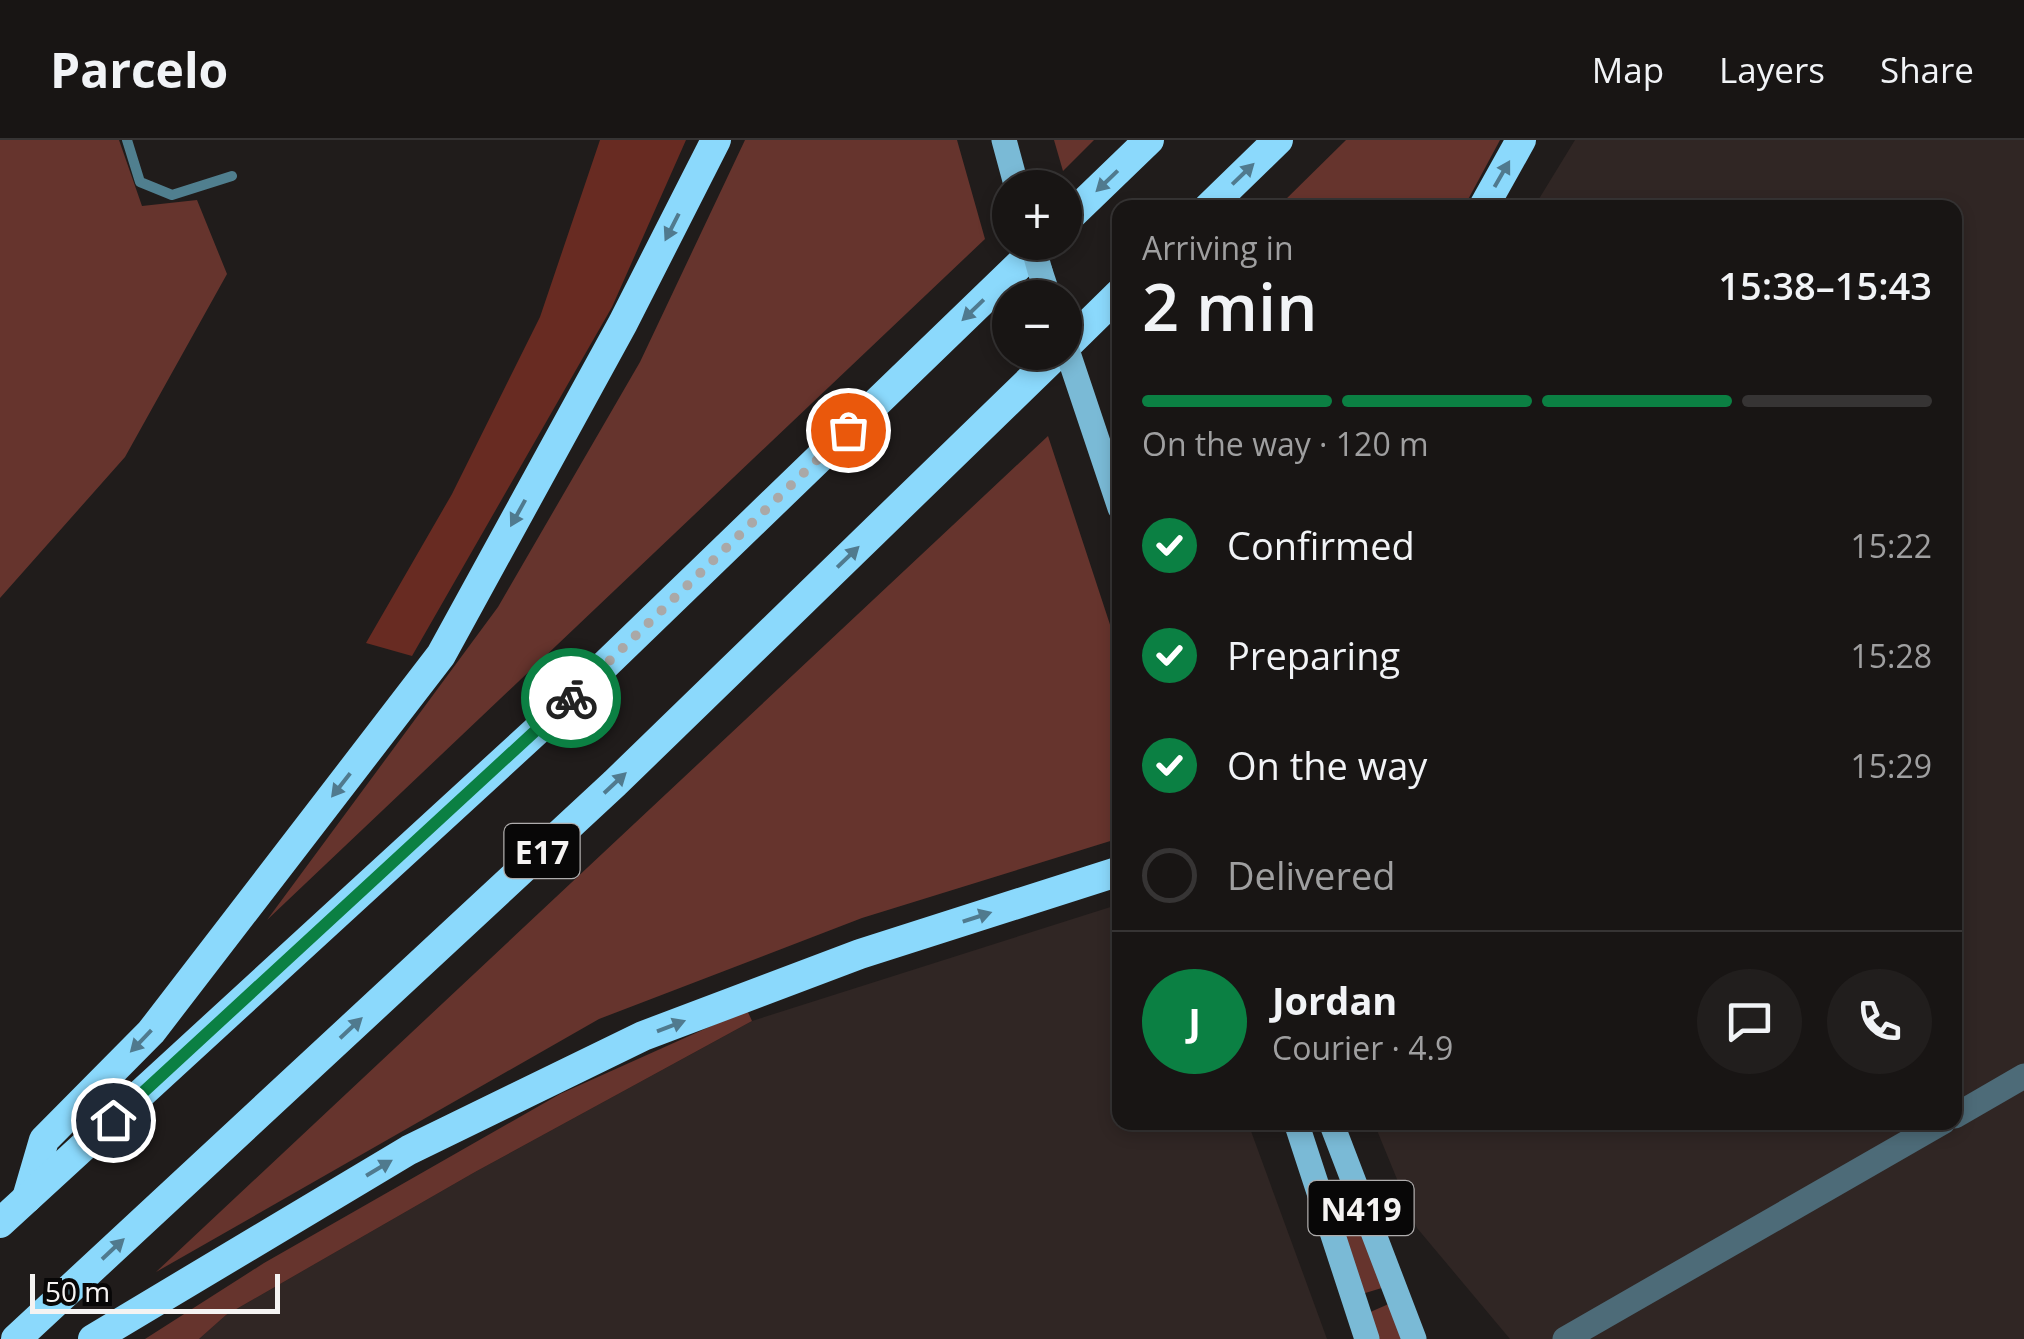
<!DOCTYPE html>
<meta charset="utf-8">
<style>
body{margin:0;font-family:"Open Sans",sans-serif;background:#211e1d;color:#f1f3f6;height:100vh;display:flex;flex-direction:column;font-size:38px;white-space:nowrap}
*{box-sizing:border-box;margin:0}
p{font-size:32px;color:#9f9fa0}
.icon{flex:none;width:55px;height:55px;fill:none;stroke:currentColor;stroke-width:2;stroke-linecap:round;stroke-linejoin:round}
.map{position:relative;flex:1;overflow:hidden}
.panel{position:absolute;left:1112px;top:60px;width:850px;height:930px;display:flex;flex-direction:column;background:#181514;border-radius:20px;box-shadow:0 5px 15px #0003,0 0 0 2px #363434}
.panel>*{flex:none}
.tools{position:absolute;left:992px;top:30px;display:grid;gap:20px}
.tools a{display:grid;place-items:center;width:90px;height:90px;border-radius:50%;background:#181514;box-shadow:0 5px 15px #0003,0 0 0 2px #363434;font-size:50px}
.scale{position:absolute;left:30px;bottom:25px;width:250px;box-sizing:border-box;padding-left:10px;border:5px solid #f5f3f2;border-top:0;font-size:28px;line-height:35px;white-space:nowrap;color:#f5f3f2;-webkit-text-stroke:8px #080707;paint-order:stroke}
.pin{position:absolute;display:grid;place-items:center;width:85px;height:85px;color:#fff;margin:-42px;border:5px solid #fff;border-radius:50%;box-shadow:0 2px 10px #0007}
.courier{position:absolute;display:grid;place-items:center;width:100px;height:100px;margin:-50px;border:8px solid #0b8043;border-radius:50%;background:#fff;color:#222;box-shadow:0 2px 12px #0007}
.headline em{font-style:normal;font-weight:600}
.headline div{display:flex;flex-direction:column-reverse}
.headline{display:flex;align-items:center;justify-content:space-between;height:170px;padding:0 30px}
h1{font-size:65px;font-weight:600;line-height:75px}
.bar{display:grid;grid-template-columns:repeat(4,1fr);gap:15px 10px;align-content:center;height:120px;padding:0 30px}
.bar i{height:12px;border-radius:8px;background:#363434}
.bar .selected{background:#0b8043}
.bar p{grid-column:span 4}
.line{display:flex;align-items:center;gap:25px;padding:0 30px;border-top:2px solid #363434}
.line div{flex:1}
.round{display:grid;place-items:center;flex:none;width:105px;height:105px;border-radius:52px;background:#211e1d}
ol{padding:0 30px;list-style:none}
li{display:flex;align-items:center;gap:30px;height:110px}
li p{margin-inline-start:auto}
li .icon{padding:10px;border-radius:50%;background:#0b8043;color:#fff;stroke-width:4}
li:last-child{color:#9f9fa0}
li i{width:55px;height:55px;border:5px solid #363434;border-radius:50%}
header{display:flex;align-items:center;gap:60px;box-sizing:border-box;height:140px;padding:0 50px;background:#181514;border-bottom:2px solid #363434}
header strong{font-size:48px}
nav{display:flex;gap:55px;margin-inline-start:auto;font-size:35px}
.map>svg:first-child{display:block}
.built{fill:#302624}
.green{fill:#66342d}
.forest{fill:#682b22}
.lines{fill:none;stroke-linecap:round;stroke-linejoin:round}
.stream{stroke:#507f8f;stroke-width:10}
.minor{stroke:#4d6b78;stroke-width:25}
.major{stroke:#7abad6;stroke-width:25}
.highway{stroke:#8bd9fc;stroke-width:30}
.major-bridge{stroke:#7abad6;stroke-width:25}
.oneway{fill:#507a8e}
.done{stroke:#aaa8a7;stroke-width:10;stroke-dasharray:0 18}
.route{stroke:#0b8043;stroke-width:12}
.labels{text-anchor:middle;dominant-baseline:central;stroke-width:9;stroke-linejoin:round;paint-order:stroke}
.shield{fill:#080707;stroke:#aeacac;stroke-width:2.5}
.shield-label{font-size:32px;font-weight:bold;fill:#f5f3f2}
</style>
<header>
<strong>Parcelo</strong>
<nav><a>Map</a><a>Layers</a><a>Share</a></nav>
</header>
<div class="map">
<svg width="2024" height="1199" viewBox="0 0 2024 1199">
<rect width="100%" height="100%" fill="#201c1b"/>
<g class="built">
<path d="M1575,0h449v1199h-514l-93,-111 -43,-105 581,-1v-914l-421,-1z"/>
<path d="M1120,764v218l128,1 79,216h-1128l27,-24 249,-143 277,-151z"/>
</g>
<g class="green">
<path d="M0,0h119l23,66 55,-6 30,74 -102,183 -125,141z"/>
<path d="M745,0h212l28,99 -718,681 231,-313 142,-245z"/>
<path d="M1054,0h40l-31,31z"/>
<path d="M1346,0h154l-36,67h-186z"/>
<path d="M1048,296l72,219v183l-258,80 -263,101 -443,253z"/>
<path d="M747,870l5,11 -277,151 -249,143 -27,24h-54l119,-76 296,-169z"/>
<path d="M1362,1087l23,60 -23,7 -22,-61z"/>
<path d="M1391,1163l13,36h-27l-9,-26z"/>
</g>
<path class="forest" d="M600,0h86l-74,167 -200,349 -46,-13 86,-149 88,-177z"/>
<g class="lines">
<path class="stream" d="M127,0l13,42 32,13 60,-19"/>
<g class="minor">
<path d="M1955,976l69,-40"/>
<path d="M1565,1199l378,-217"/>
</g>
<g class="major">
<path d="M1004,0l13,48"/>
<path d="M1040,131l9,27"/>
<path d="M1296,982l71,217"/>
<path d="M1331,982l83,217"/>
</g>
<g class="highway">
<path d="M1208,68l70,-68"/>
<path d="M1483,68l38,-68"/>
<path d="M1065,81l84,-81"/>
<path d="M1065,207l55,-54"/>
<path d="M27,1058l17,-58 107,-108 290,-377 182,-332 93,-183"/>
<path d="M0,1083l546,-501 497,-480"/>
<path d="M16,1199l599,-556 444,-431"/>
<path d="M93,1199l316,-189 234,-114 217,-82 260,-83"/>
</g>
<g class="major-bridge">
<path d="M1032,102l8,29"/>
<path d="M1065,204l55,164"/>
</g>
</g>
<defs><path id="oneway-solid" d="M-6-.8H1V-3.2L6.5 0L1 3.2V.8H-6Z" transform="scale(2.5)"/></defs>
<g class="oneway">
<use href="#oneway-solid" transform="translate(1243 34) rotate(-44)"/>
<use href="#oneway-solid" transform="translate(1502 34) rotate(-60)"/>
<use href="#oneway-solid" transform="translate(1107 41) rotate(136)"/>
<use href="#oneway-solid" transform="translate(672 87) rotate(117)"/>
<use href="#oneway-solid" transform="translate(973 170) rotate(136)"/>
<use href="#oneway-solid" transform="translate(518 373) rotate(119)"/>
<use href="#oneway-solid" transform="translate(848 417) rotate(-44)"/>
<use href="#oneway-solid" transform="translate(615 643) rotate(-43)"/>
<use href="#oneway-solid" transform="translate(341 645) rotate(128)"/>
<use href="#oneway-solid" transform="translate(977 777) rotate(-18)"/>
<use href="#oneway-solid" transform="translate(671 886) rotate(-21)"/>
<use href="#oneway-solid" transform="translate(351 888) rotate(-43)"/>
<use href="#oneway-solid" transform="translate(141 901) rotate(134)"/>
<use href="#oneway-solid" transform="translate(379 1028) rotate(-31)"/>
<use href="#oneway-solid" transform="translate(113 1109) rotate(-43)"/>
</g>
<g class="lines">
<path class="done" d="M571,558l277,-268"/>
<path class="route" d="M113,980l458,-422"/>
</g>
<g class="labels">
<g class="shield">
<rect x="504.5" y="684" width="75" height="54" rx="8"/>
<rect x="1308.5" y="1041" width="105" height="54" rx="8"/>
</g>
<g class="shield-label">
<text x="542" y="711">E17</text>
<text x="1361" y="1068">N419</text>
</g>
</g>
</svg>
<div class="tools">
<a>+</a>
<a>−</a>
</div>
<div class="scale">50 m</div>
<div class="pin" style="left:848px;top:290px;background:#ea580c"><svg class="icon" aria-label="bag" viewBox="0 0 24 24"><path d="M5 8h14l-1 12H6zM9 8a3 3 0 0 1 6 0"/></svg></div>
<div class="pin" style="left:113px;top:980px;background:#1f2937"><svg class="icon" aria-label="home" viewBox="0 0 24 24"><path d="M3 11l9-7 9 7M6 9v11h12V9"/></svg></div>
<div class="courier" style="left:571px;top:558px"><svg class="icon" aria-label="bike" viewBox="0 0 24 24"><circle cx="6" cy="16" r="4"/><circle cx="18" cy="16" r="4"/><path d="M6 16l4-8h5l3 8M10 8l3 8H6M13 5h3"/></svg></div>
<section class="panel">
<div class="headline"><div><h1>2 min</h1><p>Arriving in</p></div><em>15:38–15:43</em></div>
<div class="bar"><i class="selected"></i><i class="selected"></i><i class="selected"></i><i></i><p>On the way · 120 m</p></div>
<ol>
<li><svg class="icon" aria-label="check" viewBox="0 0 24 24"><path d="M5 12l5 5 9-10"/></svg>Confirmed<p>15:22</p></li>
<li><svg class="icon" aria-label="check" viewBox="0 0 24 24"><path d="M5 12l5 5 9-10"/></svg>Preparing<p>15:28</p></li>
<li><svg class="icon" aria-label="check" viewBox="0 0 24 24"><path d="M5 12l5 5 9-10"/></svg>On the way<p>15:29</p></li>
<li><i></i>Delivered</li>
</ol>
<div class="line" style="height:180px"><b class="round" style="background:#0b8043;color:#fff">J</b><div><b>Jordan</b><p>Courier · 4.9</p></div><a class="round"><svg class="icon" aria-label="chat" viewBox="0 0 24 24"><path d="M4 5h16v11H9l-5 4z"/></svg></a><a class="round"><svg class="icon" aria-label="phone" viewBox="0 0 24 24"><path d="M5 4h4l2 5-3 2q2 4 5 5l2-3 5 2v4C11 20 4 13 5 4z"/></svg></a></div>
</section>
</div>
